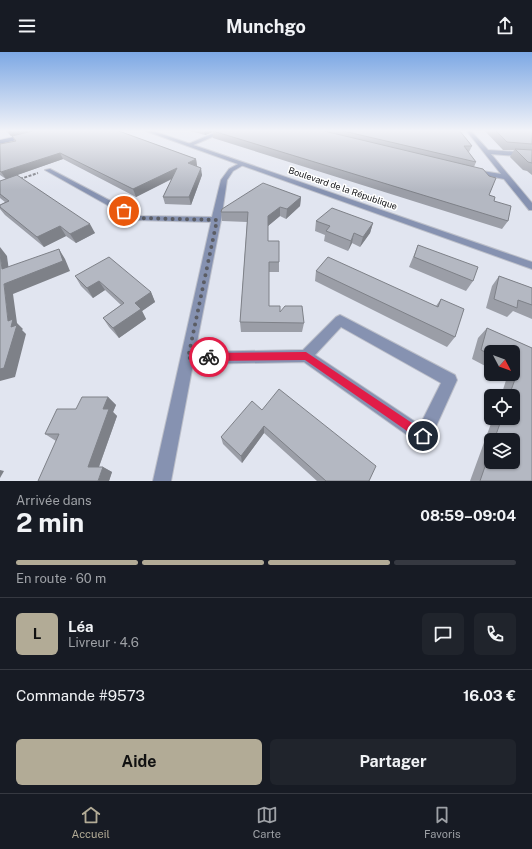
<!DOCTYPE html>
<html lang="fr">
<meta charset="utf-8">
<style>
body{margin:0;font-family:"Public Sans",sans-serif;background:#20242c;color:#f1f3f6;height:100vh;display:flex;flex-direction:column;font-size:15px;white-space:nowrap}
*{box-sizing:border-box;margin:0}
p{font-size:13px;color:#9ea1a6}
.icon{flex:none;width:22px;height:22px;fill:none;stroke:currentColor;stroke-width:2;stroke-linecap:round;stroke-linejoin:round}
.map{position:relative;height:429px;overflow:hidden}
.sheet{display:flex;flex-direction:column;background:#171b24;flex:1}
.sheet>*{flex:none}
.needle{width:26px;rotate:131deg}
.fabs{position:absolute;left:484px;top:293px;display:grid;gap:8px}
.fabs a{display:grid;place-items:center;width:36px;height:36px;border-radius:6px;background:#171b24;box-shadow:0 1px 3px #0004;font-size:20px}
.pin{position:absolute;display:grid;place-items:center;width:34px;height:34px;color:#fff;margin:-17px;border:2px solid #fff;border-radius:50%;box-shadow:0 1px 4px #0007}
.courier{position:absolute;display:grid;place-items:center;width:40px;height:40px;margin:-20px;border:3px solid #e11d48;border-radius:50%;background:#fff;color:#222;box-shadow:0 1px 5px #0007}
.headline em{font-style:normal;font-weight:700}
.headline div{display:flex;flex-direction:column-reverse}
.headline{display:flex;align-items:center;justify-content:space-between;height:68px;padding:0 16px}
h1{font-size:26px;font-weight:700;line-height:30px}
.bar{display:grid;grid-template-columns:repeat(4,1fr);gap:6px 4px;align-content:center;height:48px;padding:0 16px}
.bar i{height:5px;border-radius:3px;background:#363941}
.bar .current{background:#b2ab96}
.bar p{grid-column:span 4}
.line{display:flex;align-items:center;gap:10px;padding:0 16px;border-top:1px solid #363941}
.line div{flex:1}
.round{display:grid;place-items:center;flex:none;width:42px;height:42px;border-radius:6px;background:#20242c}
.cta{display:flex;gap:8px;margin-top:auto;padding:8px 16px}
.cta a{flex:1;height:46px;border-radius:6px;background:#b2ab96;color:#111;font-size:16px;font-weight:700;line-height:46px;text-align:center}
.cta a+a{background:#20242c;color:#f1f3f6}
header{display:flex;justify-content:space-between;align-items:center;height:52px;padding:0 16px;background:#171b24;font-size:18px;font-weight:700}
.tabs{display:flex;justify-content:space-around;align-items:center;height:56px;border-top:1px solid #363941;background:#171b24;font-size:11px;color:#9ea1a6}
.tabs a{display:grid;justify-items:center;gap:2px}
.tabs .current{color:#b2ab96}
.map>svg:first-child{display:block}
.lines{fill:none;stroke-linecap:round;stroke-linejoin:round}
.minor-casing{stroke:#bcbfc9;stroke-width:2}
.tertiary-casing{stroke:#bcbfc9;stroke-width:2}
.secondary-casing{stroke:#bcbfc9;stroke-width:2}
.path{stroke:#71737a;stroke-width:2;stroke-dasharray:3 1.5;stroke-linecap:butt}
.minor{fill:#8692b1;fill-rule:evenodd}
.tertiary{fill:#8692b1;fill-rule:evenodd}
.secondary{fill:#596996;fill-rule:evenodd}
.wall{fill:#9b9ea7;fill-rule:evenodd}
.shaded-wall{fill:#7e8188}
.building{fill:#b4b8c2;stroke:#7e8188}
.route{fill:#e11d48}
.done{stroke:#5b5d64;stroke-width:4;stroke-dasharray:0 7.2}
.labels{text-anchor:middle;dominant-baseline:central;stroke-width:3;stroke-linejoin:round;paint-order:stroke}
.far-street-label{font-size:9px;fill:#131418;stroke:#fff}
</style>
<header><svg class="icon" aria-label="menu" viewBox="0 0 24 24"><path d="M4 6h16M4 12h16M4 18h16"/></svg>Munchgo<svg class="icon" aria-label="share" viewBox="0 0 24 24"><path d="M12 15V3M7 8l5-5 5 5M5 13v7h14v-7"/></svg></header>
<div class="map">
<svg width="532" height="429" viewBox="0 0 532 429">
<rect width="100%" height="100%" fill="#e1e5f0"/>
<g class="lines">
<defs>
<g id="minor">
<path d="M221,78h7l-37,16 -5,-1z"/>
<path d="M466,78h4l18,20 44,3v4l-41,-3 41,49v7h-3l-25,-31 -30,-6 -1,-1 3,-2 25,4z"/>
<path d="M240,111l5,1 -12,7 -6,9 -6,40 -26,132 108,-2 33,-33 4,-2 4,2 111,58 2,5 -28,62 -6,2 -6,-2 -113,-80 -111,2 -22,117h-18l58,-259 -77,-2 -89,-50 5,-1 89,47 73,1 9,-37 8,-11zM341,275l100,56 -21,42 -105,-70z"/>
</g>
<path id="tertiary" d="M143,78h7l382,132v7z"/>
<path id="secondary" d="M27,82l2,1v2l-29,7v-4z"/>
</defs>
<use href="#minor" class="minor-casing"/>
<use href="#tertiary" class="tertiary-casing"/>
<use href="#secondary" class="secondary-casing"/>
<path class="path" d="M20,127l18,-6"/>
<use href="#minor" class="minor"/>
<use href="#tertiary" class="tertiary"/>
<use href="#secondary" class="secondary"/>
</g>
<g class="wall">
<path d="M5,78h111l80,29 1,7 5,9 -11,30 -26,-1 -2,-7 9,-18 -36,18 -73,-38 -46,16 78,58 -19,10 -10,-7 -22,11 -39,-32 -5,-6v-4l5,-3 -5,-4v-17l6,-2 -6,-4v-31l15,-3 -3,-5h-1z"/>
<path d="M187,78h272l13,16 -3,6h-1l8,10 -2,5 15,28 19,26 -6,8 -289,-91v-6l-8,3z"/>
<path d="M484,78h48v45l-5,-4 -4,-1 -13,-13 4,-7h-11z"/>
<path d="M301,145l-1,9 -14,13 -6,-3 -12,10v15l11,21v10h-10v34l35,17 -2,9h-61l-1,-10 7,-100 -25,-1 -1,-9z"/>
<path d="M316,169l57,2 -3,10 -10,14 -8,-4 -4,8 -24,-10 1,-6 -10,-4z"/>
<path d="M418,193l55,36 -7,10 -57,-24z"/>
<path d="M316,219l120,35 5,-7 14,38 -8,10 -132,-66z"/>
<path d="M75,224l76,16 4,10 -13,9 4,8 -27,19 -10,-11 -6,-9 18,-13 -16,-15 -12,8 -12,-12z"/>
<path d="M499,224l33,12v31l-19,-8 -6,6 -21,-9 6,-22z"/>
<path d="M487,276l45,20v133h-62l23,-63h20v-22h-12l6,-19 -6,-3h12v-22h-22v17l-19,-10 6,-21zM491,388h22l-22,22z"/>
<path d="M108,345l8,8 -3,7 4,4 -18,51h4l9,5 -3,9 -53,-40 -11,-7 31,-25z"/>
<path d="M262,358l107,71h-52l-53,-48 -22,30 -19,-19 -2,-7z"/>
</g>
<g class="shaded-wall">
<path d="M7,78h36l-32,6z"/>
<path d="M204,78h14l-5,1v1l-8,3z"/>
<path d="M60,101l3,6 -57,20 -5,-7z"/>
<path d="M196,107l1,7 -9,-3z"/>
<path d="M177,116l2,7 -43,22 -3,-8z"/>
<path d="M201,116l1,7 -11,30 -2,-8z"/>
<path d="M301,145l-1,9 -14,13 1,-10z"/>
<path d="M280,155v9l-12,10v-10z"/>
<path d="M373,171l-3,10 -10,14 3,-10z"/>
<path d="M90,172l5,9 -19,10 -6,-9z"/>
<path d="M60,174l6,10 -22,11 -7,-10z"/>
<path d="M354,181l-2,10 -4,8 3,-10z"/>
<path d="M0,195l7,9 3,23 -8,-10 -2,-15z"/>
<path d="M59,197l6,10 5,12 -57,23 4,29 6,6 -1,1 4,4 -11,43 -15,4v-12l11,-42 -3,-6 -4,-37z"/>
<path d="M99,229l6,9 -12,8 -6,-10z"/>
<path d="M151,240l4,10 -13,9 4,8 -27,19 -6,-10 22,-25z"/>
<path d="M108,345l8,8 -3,7 4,4 -20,56 -9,-5 15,-58z"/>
<path d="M264,374v7l-22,30 -1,-7z"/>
<path d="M103,415l9,5 -3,9h-11z"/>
<path d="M0,418l4,1 -4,7z"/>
</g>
<g class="building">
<path d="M37,78h79l80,29 -8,4 13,5 -12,29h-26l14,-29 -44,21 -73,-36 -59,19 -1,-1v-27l16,-3 -4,-5z"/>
<path d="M216,78h104l163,39 6,7 7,2 -7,17 6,2 -1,4 17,5 -3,15 -295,-90z"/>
<path d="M339,78h120l13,16h-8l12,16z"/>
<path d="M495,78h37v14l-25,-2z"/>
<path d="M515,97l17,1v13l-4,-1z"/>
<path d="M17,123l73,49 -20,10 -10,-8 -23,11 -37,-30v-2l9,-4 -9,-7v-13z"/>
<path d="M263,131l38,14 -14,12 -7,-2 -12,9v25h11v21h-10v44h11v6l5,-6h17l2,17 -64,-1 8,-110h-27l1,-3z"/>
<path d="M332,156l41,15 -10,14 -9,-4 -3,8 -25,-10 4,-5 -14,-5z"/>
<path d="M418,193l60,22 -5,14 -59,-24z"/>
<path d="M59,197l4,12 -59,23 4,37 5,-2 -2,8 6,-2 -13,43 -4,1v-115l2,15z"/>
<path d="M109,205l42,35 -16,11 6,6 -28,19 -10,-10 21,-15 -25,-22 -12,7 -12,-12z"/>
<path d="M328,205l110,50 3,-8 23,10 -9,28 -139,-66z"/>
<path d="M499,224l33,12v17l-14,-5 -1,8 -23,-9z"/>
<path d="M487,276l45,20v133h-52l11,-32v13h22v-22h-19l8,-22h11v-22h-4l10,-28 -6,-3v-13h-22v3l-10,-5z"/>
<path d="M279,337l97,77 -7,15h-43l-62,-55 -23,30 -20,-19 31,-36 10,9z"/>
<path d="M82,345h26l-5,12h6l-21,58h15l-5,14h-60l21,-47h-14l12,-25h19z"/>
</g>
<linearGradient id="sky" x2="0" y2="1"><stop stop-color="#7da8e4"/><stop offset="0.57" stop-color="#f2f3f8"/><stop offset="1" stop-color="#f2f3f8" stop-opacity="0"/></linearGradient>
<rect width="532" height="138" fill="url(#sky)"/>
<path class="route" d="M306,300l121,81 2,3 -2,4 -4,1 -3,-1 -115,-80 -96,1 -3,-1 -2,-3 2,-2 3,-2z"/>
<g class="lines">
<path class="done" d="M124,159l13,7 80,2 -29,138 21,-1"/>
</g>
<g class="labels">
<g class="far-street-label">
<text transform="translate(343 136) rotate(19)">Boulevard de la République</text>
</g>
</g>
</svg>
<div class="fabs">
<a><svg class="needle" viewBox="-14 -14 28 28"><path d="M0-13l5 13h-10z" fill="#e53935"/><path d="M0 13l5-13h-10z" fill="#9ea1a6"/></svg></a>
<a><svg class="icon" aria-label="locate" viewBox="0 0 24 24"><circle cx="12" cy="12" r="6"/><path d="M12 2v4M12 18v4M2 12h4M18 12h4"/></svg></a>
<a><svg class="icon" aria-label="layers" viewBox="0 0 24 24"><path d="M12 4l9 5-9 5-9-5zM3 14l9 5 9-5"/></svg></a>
</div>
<div class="pin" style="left:124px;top:159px;background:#ea580c"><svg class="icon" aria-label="bag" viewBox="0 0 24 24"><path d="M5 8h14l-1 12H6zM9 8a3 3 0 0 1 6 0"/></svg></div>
<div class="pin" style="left:423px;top:384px;background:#1f2937"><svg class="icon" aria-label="home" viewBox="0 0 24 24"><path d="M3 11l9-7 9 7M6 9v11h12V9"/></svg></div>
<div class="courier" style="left:209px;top:305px"><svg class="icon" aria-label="bike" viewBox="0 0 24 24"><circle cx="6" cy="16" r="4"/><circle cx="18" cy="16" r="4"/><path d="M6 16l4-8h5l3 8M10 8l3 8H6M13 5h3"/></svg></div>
</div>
<section class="sheet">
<div class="headline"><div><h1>2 min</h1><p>Arrivée dans</p></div><em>08:59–09:04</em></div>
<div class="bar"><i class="current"></i><i class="current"></i><i class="current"></i><i></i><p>En route · 60 m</p></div>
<div class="line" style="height:72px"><b class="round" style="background:#b2ab96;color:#111">L</b><div><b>Léa</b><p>Livreur · 4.6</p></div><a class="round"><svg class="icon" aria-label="chat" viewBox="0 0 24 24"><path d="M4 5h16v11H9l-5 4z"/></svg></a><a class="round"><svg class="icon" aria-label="phone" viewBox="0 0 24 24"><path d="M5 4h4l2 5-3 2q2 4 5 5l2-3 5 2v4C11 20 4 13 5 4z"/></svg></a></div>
<div class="line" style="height:52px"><div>Commande #9573</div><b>16.03 €</b></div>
<div class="cta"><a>Aide</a><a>Partager</a></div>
</section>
<nav class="tabs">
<a class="current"><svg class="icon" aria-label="home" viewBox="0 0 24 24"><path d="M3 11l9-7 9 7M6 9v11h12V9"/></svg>Accueil</a>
<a><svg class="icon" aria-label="map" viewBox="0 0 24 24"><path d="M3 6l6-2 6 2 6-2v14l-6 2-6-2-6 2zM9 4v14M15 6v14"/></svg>Carte</a>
<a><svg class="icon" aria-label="saved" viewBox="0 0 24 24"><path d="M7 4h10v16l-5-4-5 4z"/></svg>Favoris</a>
</nav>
